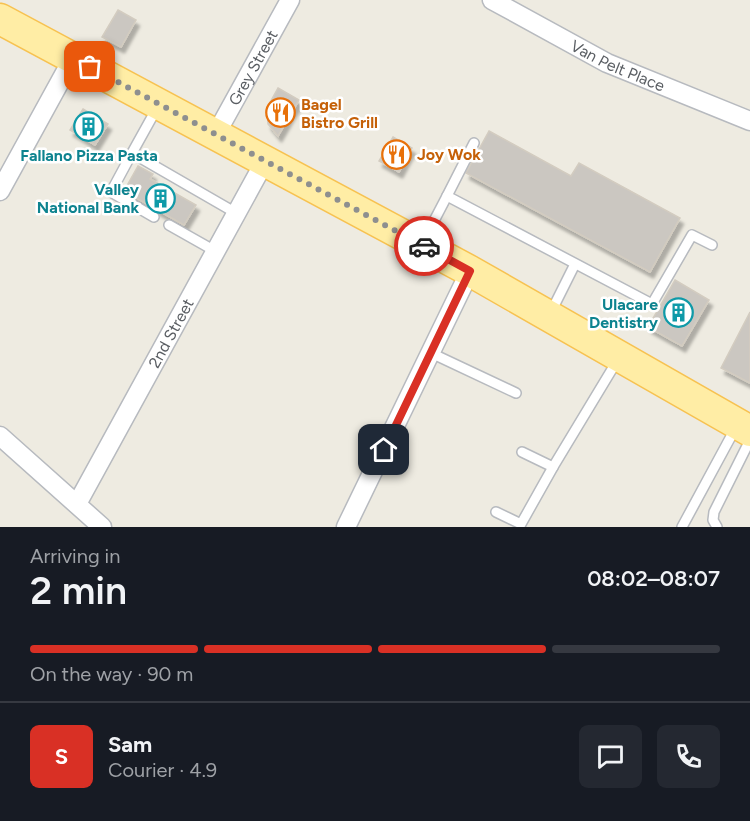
<!DOCTYPE html>
<meta charset="utf-8">
<style>
body{margin:0;font-family:Figtree,sans-serif;background:#242831;color:#f1f3f6;height:100vh;display:flex;flex-direction:column;font-size:22px;white-space:nowrap}
*{box-sizing:border-box;margin:0}
p{font-size:20px;color:#9ea1a6}
.icon{flex:none;width:33px;height:33px;fill:none;stroke:currentColor;stroke-width:2;stroke-linecap:round;stroke-linejoin:round}
.map{position:relative;height:527px;overflow:hidden}
.drawer{display:flex;flex-direction:column;background:#171b24;flex:1}
.drawer>*{flex:none}
.pin{position:absolute;display:grid;place-items:center;width:51px;height:51px;color:#fff;margin:-26px;border-radius:12px;box-shadow:0 3px 9px #0006}
.courier{position:absolute;display:grid;place-items:center;width:60px;height:60px;margin:-30px;border:4px solid #d93025;border-radius:50%;background:#fff;color:#222;box-shadow:0 2px 8px #0007}
.overview em{font-style:normal;font-weight:600}
.overview div{display:flex;flex-direction:column-reverse}
.overview{display:flex;align-items:center;justify-content:space-between;height:102px;padding:0 30px}
h1{font-size:39px;font-weight:600;line-height:45px}
.bar{display:grid;grid-template-columns:repeat(4,1fr);gap:9px 6px;align-content:center;height:72px;padding:0 30px}
.bar i{height:8px;border-radius:4px;background:#363941}
.bar .on{background:#d93025}
.bar p{grid-column:span 4}
.line{display:flex;align-items:center;gap:15px;padding:0 30px;border-top:2px solid #363941}
.line div{flex:1}
.round{display:grid;place-items:center;flex:none;width:63px;height:63px;border-radius:9px;background:#242831}
.map>svg:first-child{display:block}
.building{fill:#cbc7c1;stroke:#d3ccc0;stroke-width:1.5;filter:url(#shadow)}
.lines{fill:none;stroke-linecap:round;stroke-linejoin:round}
.service-casing{stroke:#b7babf;stroke-width:12}
.minor-casing{stroke:#b7babf;stroke-width:21}
.primary-casing{stroke:#f7c251;stroke-width:33}
.service{stroke:#fff;stroke-width:9}
.minor{stroke:#fff;stroke-width:18}
.primary{stroke:#ffeda5;stroke-width:30}
.done{stroke:#8e8f8f;stroke-width:6;stroke-dasharray:0 10.8}
.route{stroke:#d93025;stroke-width:8}
.labels{text-anchor:middle;dominant-baseline:central;stroke-width:5;stroke-linejoin:round;paint-order:stroke}
.street-label{font-size:16px;fill:#5a5e63;stroke:#fff}
.food-label{font-size:16px;font-weight:bold;fill:#c56008;stroke:#fff;text-anchor:start}
.culture-label{font-size:16px;font-weight:bold;fill:#0d838f;stroke:#fff;text-anchor:end}
</style>
<div class="map">
<svg width="750" height="527" viewBox="0 0 750 527">
<defs>
<filter id="shadow"><feDropShadow dx="3.5" dy="6" stdDeviation="1.5" flood-color="#0004"/></filter>
</defs>
<rect width="100%" height="100%" fill="#eeebe1"/>
<g class="building">
<path d="M118,10l18,10 -15,27 -19,-10z"/>
<path d="M278,88l21,12 -21,36 -10,-12 -1,-16z"/>
<path d="M83,109l25,15 -13,21 -25,-15z"/>
<path d="M489,131l82,45 8,-13 101,55 -30,54 -184,-99z"/>
<path d="M393,137l19,11 -13,24 -20,-11z"/>
<path d="M138,166l15,8 -3,5 46,26 -12,20 -60,-34z"/>
<path d="M675,280l34,20 -27,46 -34,-19z"/>
<path d="M750,312v71l-29,-15z"/>
</g>
<g class="lines">
<defs>
<g id="service">
<path d="M157,108l-25,45 104,60"/>
<path d="M474,143l-27,53 205,108 40,-69 20,10"/>
<path d="M132,153l-21,39 43,25"/>
<path d="M169,225l46,26"/>
<path d="M423,242l24,-46"/>
<path d="M550,314l25,-50"/>
<path d="M431,353l85,40"/>
<path d="M522,452l31,15 64,-106"/>
<path d="M496,512l25,12 32,-57"/>
<path d="M682,527l53,-98"/>
<path d="M717,527l-4,-7 1,-8 36,-72"/>
</g>
<g id="minor">
<path id="s1" d="M492,0l115,63 143,58"/>
<path id="s2" d="M216,134l74,-134"/>
<path d="M0,191l73,-133"/>
<path d="M0,436l102,91"/>
<path id="s3" d="M77,504l188,-343"/>
<path d="M346,527l124,-256"/>
</g>
<path id="primary" d="M0,19l470,252 280,160"/>
</defs>
<use href="#service" class="service-casing"/>
<use href="#minor" class="minor-casing"/>
<use href="#primary" class="primary-casing"/>
<use href="#service" class="service"/>
<use href="#minor" class="minor"/>
<use href="#primary" class="primary"/>
</g>
<g class="lines">
<path class="done" d="M90,67l334,179"/>
<path class="route" d="M384,450l86,-179 -46,-25"/>
</g>
<defs>
<symbol id="restaurant-ring" viewBox="-11 -11 22 22"><circle r="9.5" fill="#fff" stroke="#e8710a" stroke-width="1.5"/><path d="M-5-6h1v4h1v-4h1v4h1v-4h1v5L-1.5 .5V6h-2V.5L-5-1ZM5-6V6H3V1.5H1.5Q1.5-4 5-6Z" fill="#e8710a"/></symbol>
<symbol id="building-ring" viewBox="-11 -11 22 22"><circle r="9.5" fill="#fff" stroke="#0f9aa8" stroke-width="1.5"/><path d="M-4-6H4V6H1V3H-1V6H-4ZM-2.5-4.3h1.7v1.8h-1.7ZM.8-4.3h1.7v1.8H.8ZM-2.5-1h1.7V.8h-1.7ZM.8-1h1.7V.8H.8Z" fill="#0f9aa8"/></symbol>
</defs>
<g fill-rule="evenodd">
<use href="#restaurant-ring" x="264" y="96" width="33" height="33"/>
<use href="#building-ring" x="72" y="110" width="33" height="33"/>
<use href="#restaurant-ring" x="380" y="138" width="33" height="33"/>
<use href="#building-ring" x="144" y="182" width="33" height="33"/>
<use href="#building-ring" x="662" y="296" width="33" height="33"/>
</g>
<g class="labels">
<g class="street-label">
<text stroke="none"><textPath href="#s1" startOffset="142">Van Pelt Place</textPath></text>
<text stroke="none"><textPath href="#s2" startOffset="76">Grey Street</textPath></text>
<text stroke="none"><textPath href="#s3" startOffset="195">2nd Street</textPath></text>
</g>
<g class="food-label">
<text x="301" y="104">Bagel<tspan x="301" dy="18">Bistro Grill</tspan></text>
<text x="417" y="154">Joy Wok</text>
</g>
<g class="culture-label">
<text x="89" y="155" text-anchor="middle">Fallano Pizza Pasta</text>
<text x="139" y="189">Valley<tspan x="139" dy="18">National Bank</tspan></text>
<text x="658" y="304">Ulacare<tspan x="658" dy="18">Dentistry</tspan></text>
</g>
</g>
</svg>
<div class="pin" style="left:90px;top:67px;background:#ea580c"><svg class="icon" aria-label="bag" viewBox="0 0 24 24"><path d="M5 8h14l-1 12H6zM9 8a3 3 0 0 1 6 0"/></svg></div>
<div class="pin" style="left:384px;top:450px;background:#1f2937"><svg class="icon" aria-label="home" viewBox="0 0 24 24"><path d="M3 11l9-7 9 7M6 9v11h12V9"/></svg></div>
<div class="courier" style="left:424px;top:246px"><svg class="icon" aria-label="car" viewBox="0 0 24 24"><path d="M5 17H2v-5l4-1 3-4h7l3 4 3 1v5h-3M9 17h6M6 11h13"/><circle cx="7" cy="17" r="2"/><circle cx="17" cy="17" r="2"/></svg></div>
</div>
<section class="drawer">
<div class="overview"><div><h1>2 min</h1><p>Arriving in</p></div><em>08:02–08:07</em></div>
<div class="bar"><i class="on"></i><i class="on"></i><i class="on"></i><i></i><p>On the way · 90 m</p></div>
<div class="line" style="height:108px"><b class="round" style="background:#d93025;color:#fff">S</b><div><b>Sam</b><p>Courier · 4.9</p></div><a class="round"><svg class="icon" aria-label="chat" viewBox="0 0 24 24"><path d="M4 5h16v11H9l-5 4z"/></svg></a><a class="round"><svg class="icon" aria-label="phone" viewBox="0 0 24 24"><path d="M5 4h4l2 5-3 2q2 4 5 5l2-3 5 2v4C11 20 4 13 5 4z"/></svg></a></div>
</section>
